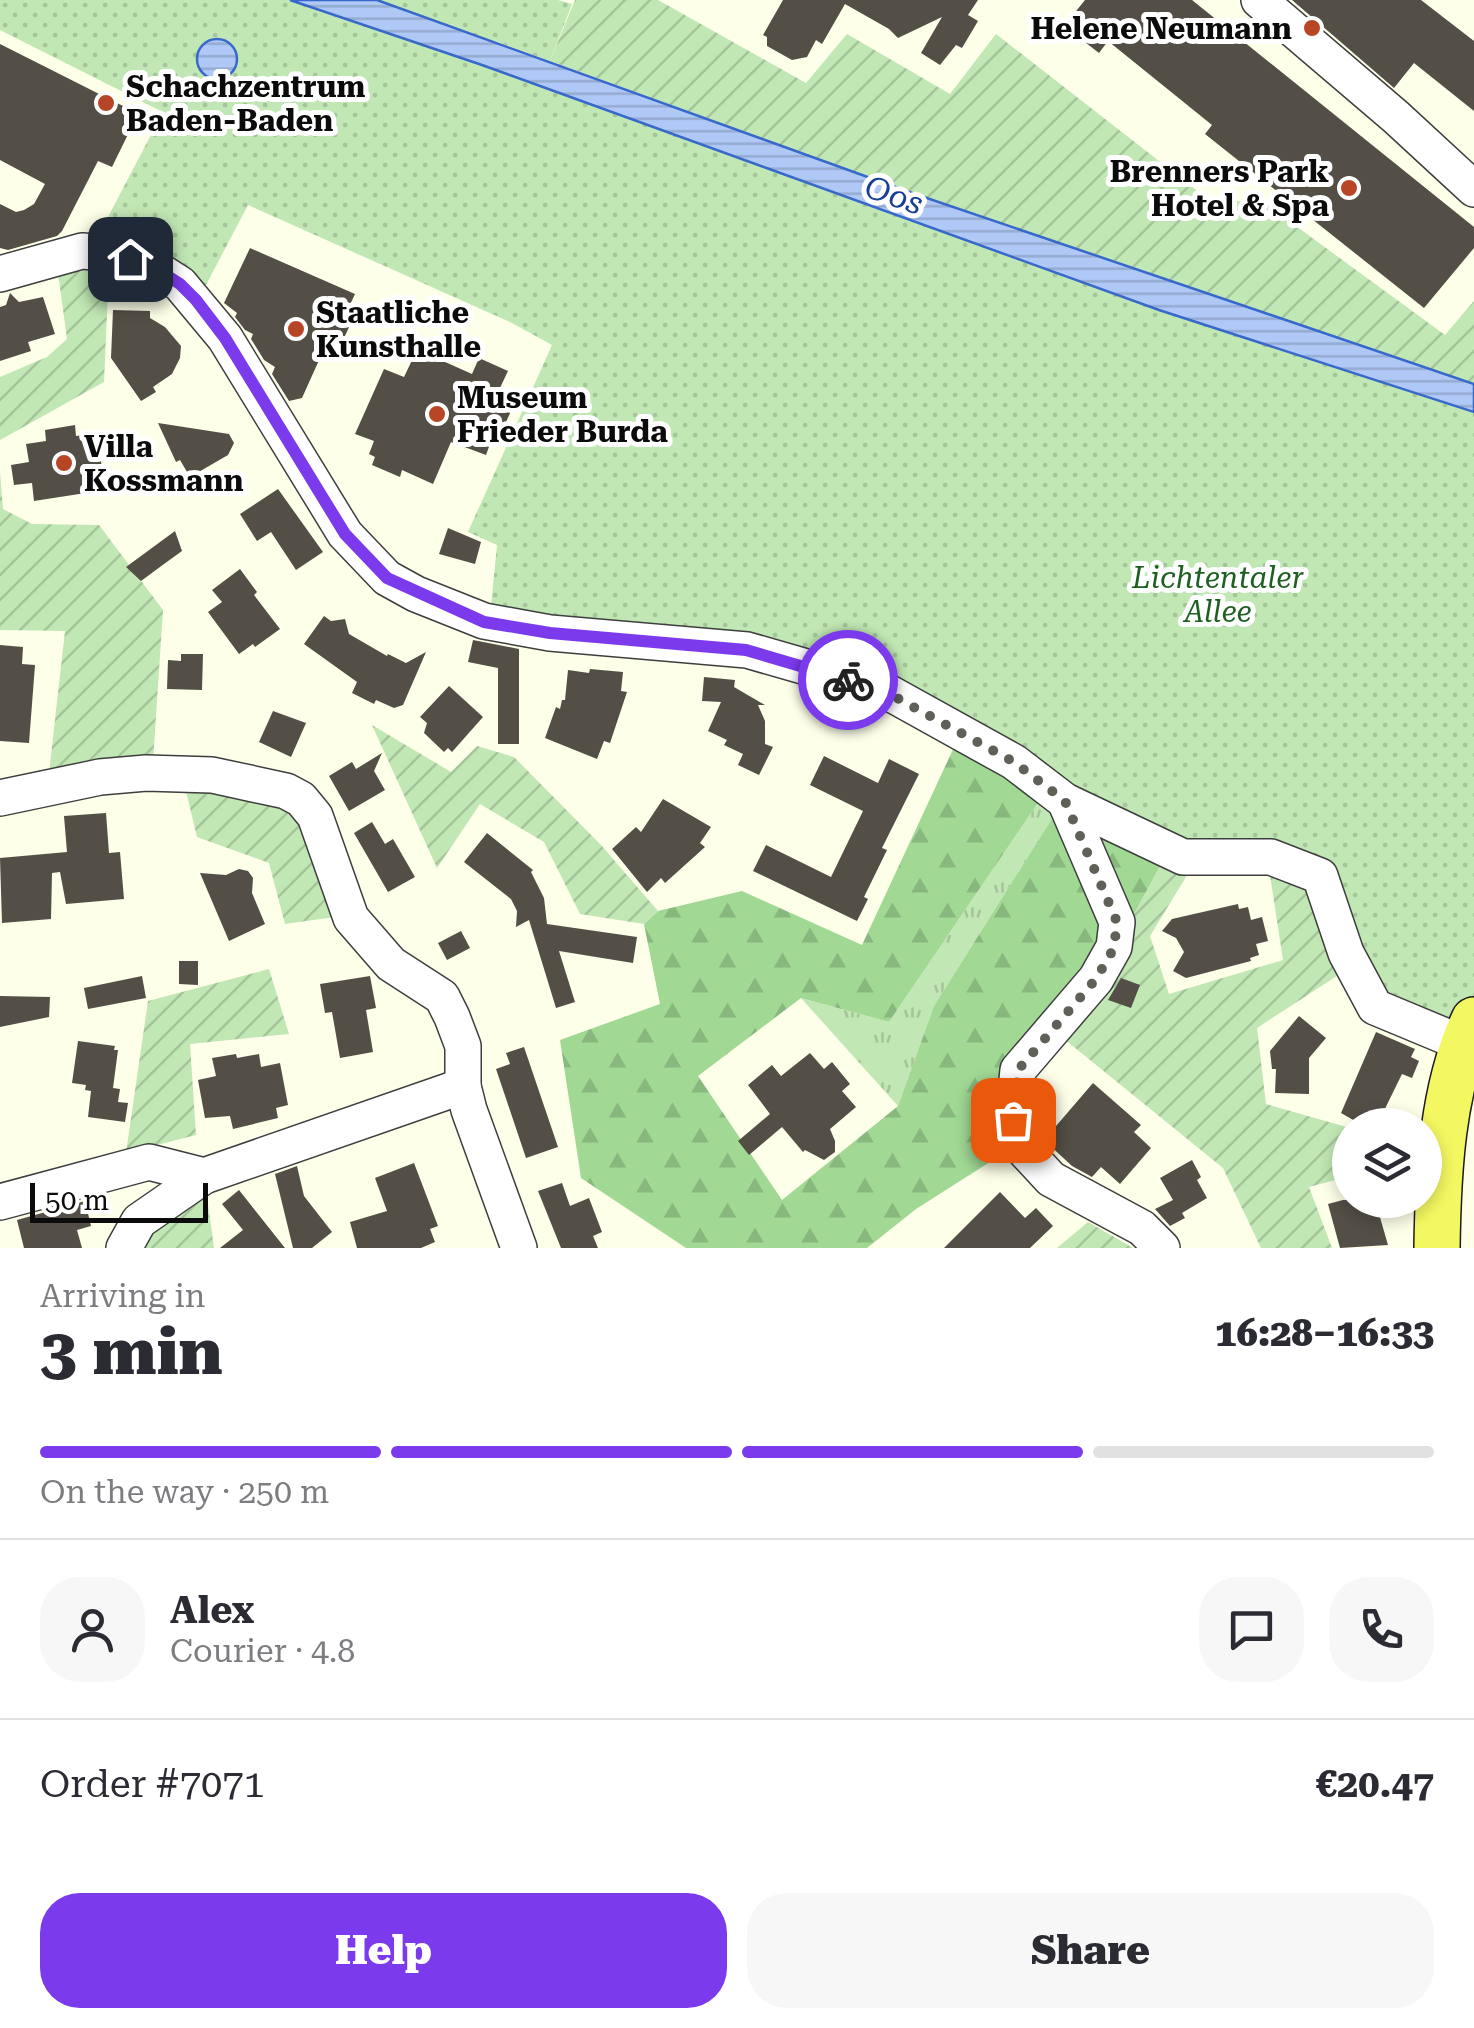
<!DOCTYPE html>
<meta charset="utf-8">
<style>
body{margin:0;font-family:"Roboto Serif",serif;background:#f7f7f7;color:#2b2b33;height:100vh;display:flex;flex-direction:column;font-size:38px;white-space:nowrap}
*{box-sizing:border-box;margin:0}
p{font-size:32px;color:#7c7c81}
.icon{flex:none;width:55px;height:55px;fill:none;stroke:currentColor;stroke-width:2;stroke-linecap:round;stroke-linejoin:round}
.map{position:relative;height:1248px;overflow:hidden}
.drawer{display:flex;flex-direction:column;background:#fff;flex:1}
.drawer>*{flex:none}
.buttons{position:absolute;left:1332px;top:1108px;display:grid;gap:20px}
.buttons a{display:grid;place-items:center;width:110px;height:110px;border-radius:50%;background:#fff;box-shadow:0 5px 15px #0003;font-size:50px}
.scale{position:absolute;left:30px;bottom:25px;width:178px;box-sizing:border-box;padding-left:10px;border:5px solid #0b0b0b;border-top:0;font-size:28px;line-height:35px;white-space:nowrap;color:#0b0b0b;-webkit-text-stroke:8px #fff;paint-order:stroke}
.pin{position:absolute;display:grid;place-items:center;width:85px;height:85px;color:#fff;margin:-42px;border-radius:20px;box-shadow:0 5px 15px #0006}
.courier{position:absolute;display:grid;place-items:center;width:100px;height:100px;margin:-50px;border:8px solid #7c3aed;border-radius:50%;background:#fff;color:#222;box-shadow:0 2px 12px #0007}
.headline em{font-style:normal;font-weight:800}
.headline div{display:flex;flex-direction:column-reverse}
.headline{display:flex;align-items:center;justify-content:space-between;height:170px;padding:0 40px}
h1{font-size:65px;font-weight:800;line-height:75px}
.bar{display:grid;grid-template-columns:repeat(4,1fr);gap:15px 10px;align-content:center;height:120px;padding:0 40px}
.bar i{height:12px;border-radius:8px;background:#e1e1e2}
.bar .current{background:#7c3aed}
.bar p{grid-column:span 4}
.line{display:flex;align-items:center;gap:25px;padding:0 40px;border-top:2px solid #e1e1e2}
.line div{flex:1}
.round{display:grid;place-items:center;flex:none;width:105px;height:105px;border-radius:40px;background:#f7f7f7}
.button{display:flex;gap:20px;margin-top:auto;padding:20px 40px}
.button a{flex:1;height:115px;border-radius:40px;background:#7c3aed;color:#fff;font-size:40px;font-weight:800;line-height:115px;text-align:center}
.button a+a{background:#f7f7f7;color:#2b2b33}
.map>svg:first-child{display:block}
.grass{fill:url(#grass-tufts)}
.forest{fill:url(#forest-firs)}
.park{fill:url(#park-dots)}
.garden{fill:url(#garden-furrows)}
.water{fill:url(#water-rules);stroke:#3768cb;stroke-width:2.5}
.building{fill:#534f47}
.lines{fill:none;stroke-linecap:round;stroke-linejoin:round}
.minor-casing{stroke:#3e3e3e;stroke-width:38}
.major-casing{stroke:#1c1c1c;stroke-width:48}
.minor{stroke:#fff;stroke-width:35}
.major{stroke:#f3f761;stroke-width:45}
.done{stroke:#606059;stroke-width:10;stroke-dasharray:0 18}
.route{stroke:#7c3aed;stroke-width:12}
.poi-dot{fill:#b84626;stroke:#fff;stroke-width:4}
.labels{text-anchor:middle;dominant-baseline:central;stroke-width:10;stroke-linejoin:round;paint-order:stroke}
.poi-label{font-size:30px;font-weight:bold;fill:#0b0b0b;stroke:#fff;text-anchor:start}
.park-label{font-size:30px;font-style:italic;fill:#1d6021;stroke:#fff}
.water-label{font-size:32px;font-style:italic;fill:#173e99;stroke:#fff}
</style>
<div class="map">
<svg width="1474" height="1248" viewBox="0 0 1474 1248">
<defs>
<pattern id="grass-tufts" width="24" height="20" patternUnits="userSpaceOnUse" patternTransform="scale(2.5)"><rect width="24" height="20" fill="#c1e7b4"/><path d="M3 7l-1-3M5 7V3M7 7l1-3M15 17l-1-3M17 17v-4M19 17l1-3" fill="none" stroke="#a4c599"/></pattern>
<pattern id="forest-firs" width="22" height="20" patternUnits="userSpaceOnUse" patternTransform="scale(2.5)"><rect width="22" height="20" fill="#a0d894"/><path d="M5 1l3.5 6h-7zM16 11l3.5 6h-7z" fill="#88b87e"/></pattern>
<pattern id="park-dots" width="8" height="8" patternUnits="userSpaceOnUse" patternTransform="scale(2.5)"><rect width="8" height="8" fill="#c1e7b4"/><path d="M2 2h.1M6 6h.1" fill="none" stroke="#a4c599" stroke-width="1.8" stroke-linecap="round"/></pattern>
<pattern id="garden-furrows" width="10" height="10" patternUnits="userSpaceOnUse" patternTransform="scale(2.5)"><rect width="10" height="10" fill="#c1e7b4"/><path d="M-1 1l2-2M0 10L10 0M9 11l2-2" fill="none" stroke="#a4c599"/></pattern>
<pattern id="water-rules" width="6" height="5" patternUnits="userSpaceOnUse" patternTransform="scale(2.5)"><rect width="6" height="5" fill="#afc8f5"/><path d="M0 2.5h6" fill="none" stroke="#95aad1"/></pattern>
</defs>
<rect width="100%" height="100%" fill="#fdffe9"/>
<path class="grass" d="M1042,797l16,12 -124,197 -36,100 -97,-108 88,24z"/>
<path class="forest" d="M956,743l86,54 -153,225 -88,-24 -103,78 84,124 116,-94 36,-100 124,-197 107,48 -66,122 -106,133 11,41 -88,56 -49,39h-181l-105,-70 -21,-138 100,-36 -16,-80 14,-13 84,-20 120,54z"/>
<path class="park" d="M0,0h558l14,4 -22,57 -58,-21 220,109 447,161 315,102v608l-10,24 -89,-37 -55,-131 -137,-19 -297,-166 -396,-75 7,-71 -29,-13 84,-187 -42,-23 -262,-117 -42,80 -51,-29 -58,-18 66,-126 -163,-82z"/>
<g class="garden">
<path d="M575,0h83l148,83 41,-49 103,60 46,-60 213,166 54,2 182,133 29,-34v83l-562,-191 -362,-132z"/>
<path d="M109,269l-5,113 -104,58v-63l47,-20 20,-18 -9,-66z"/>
<path d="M0,473l3,36 29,15 67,1 64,85 -10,151 -104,12 16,-142 -65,-1z"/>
<path d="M372,725l79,47 26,-26 37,11 87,88 57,66 -14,13 -64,-10 -36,-72 -64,-38 -43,64z"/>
<path d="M185,787l101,18 20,27 29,85 -50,7 -16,-61 -72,-26z"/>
<path d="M1165,857l27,10 -42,69 19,58 114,-34 -15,-98 49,16 32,90 -92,60 9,76 84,24v48l-41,11 23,61h-71l-38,-80 -165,-134 41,-55z"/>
<path d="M269,969l20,65 -99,10 6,91 -70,18 22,-152z"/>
<path d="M207,1197l7,51h-79l11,-21z"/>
<path d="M1088,1222l45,26h-76z"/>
</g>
<g class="water">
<path d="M290,0h87l535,193 562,191v28l-315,-102 -677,-245z"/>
<circle cx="217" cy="59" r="20"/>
</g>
<g class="building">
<path d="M783,0h195l-10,15 10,6 -16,27 -6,-3 -16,20 -19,-12 21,-36 -44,21 -9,-9 -44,-25 -23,40 -6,-4 -9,17 -15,3 -25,-14v-9l-4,-2z"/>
<path d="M1085,0h107l282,227v21l-50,60 -219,-174 7,-9 -104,-84 -9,12 -35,-27z"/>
<path d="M1292,0h129l53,41v70l-60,-48 -20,25z"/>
<path d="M0,44l123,62 -1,3 15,7 -25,51 -14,-6 -36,70 -5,5 -49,14 -8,-2v-44l16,8 8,-2 10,-6 11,-20 -45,-24z"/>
<path d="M250,248l105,46 -7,15 8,3 -23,50 -13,-4 -18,40 -13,3 -17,-27 3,-7 -11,-7 -13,-21 2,-5 -8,-4 -10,-13 2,-4 -13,-10z"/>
<path d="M10,293l9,9 24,-5 12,37 -27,8 3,9 -31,10v-54l6,-2z"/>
<path d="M113,310l37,1v7l15,9 16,19 -1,12 -8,16 -19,13 3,5 -15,9 -30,-43z"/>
<path d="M425,353l47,21 7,-16 29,13 -9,19 18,8 -22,48 -5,-2 -4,11 -35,-13 -18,42 -31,-14 -2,7 -28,-12 3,-8 -6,-3 5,-13 -19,-7 29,-65 20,8 10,-21 7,4z"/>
<path d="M158,423l71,11 5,9 -6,12 -38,22 -10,-17 -4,2z"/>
<path d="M75,425l1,11 21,-3 8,57 -71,11 -2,-18 -18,2 -3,-20 18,-3 -3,-18 20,-3 -1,-11z"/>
<path d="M278,489l45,63 -27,18 -25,-38 -14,9 -17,-27z"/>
<path d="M448,528l33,14 -6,22 -36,-10z"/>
<path d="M175,531l7,20 -18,13 -23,17 -15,-14z"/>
<path d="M240,569l17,23 -3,3 26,34 -25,18 -2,-3 -14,10 -31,-42 14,-10 -10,-12z"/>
<path d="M324,616l7,5 14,-2 4,15 38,22 1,-2 18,9 20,-11 -23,53 -9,3 -18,-8 -2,4 -22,-11 5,-11 -53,-38z"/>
<path d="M473,640l46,9v95h-21v-76l-30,-6z"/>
<path d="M0,645l23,2 -1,17 13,1 -6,78 -29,-2z"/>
<path d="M181,654h22l-1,36 -35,-1 1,-29 13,1z"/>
<path d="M590,669l33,3 -2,19 6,1 -17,51 -6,-2 -7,18 -52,-21 11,-31 4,2 2,-9h3l3,-30 21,3z"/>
<path d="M704,677l31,3 -1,7 31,18h-7l7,16v23l8,3 -14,28 -21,-10 5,-11 -19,-9 3,-5 -19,-9 13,-29 -19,-1z"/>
<path d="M449,686l34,31 -31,35 -4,-4 -4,4 -20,-19 3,-10 -7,-6z"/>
<path d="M273,711l33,12 -15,34 -32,-15z"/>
<path d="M382,753l-8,18 11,19 -36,21 -20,-35 23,-14 4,7z"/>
<path d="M824,756l54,27 11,-24 30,15 -37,74 5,2 -23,47 4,2 -11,22 -104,-50 13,-26 65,32 32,-66 -53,-26z"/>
<path d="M663,799l48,28 -11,16 5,4 -40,36 -4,-5 -14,14 -35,-43 24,-22 5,5z"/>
<path d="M106,813l3,40 11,-1 4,47 -58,5 -6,-32 -8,1 -1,46 -49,4 -2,-65 67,-6 -3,-36z"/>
<path d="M372,822l13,22 8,-5 22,38 -27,15 -34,-59z"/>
<path d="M487,833l46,37 -2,2 13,26 3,26 90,13 -4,26 -74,-12 16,51 -19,6 -27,-88 -13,7 1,-16 -6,-12 -47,-37z"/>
<path d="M239,869l9,2 5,7 -1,15 13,31 -36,17 -29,-68 26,2z"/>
<path d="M1238,904l1,5 9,-2 3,13 11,-3 6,24 -12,3 3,11 -9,3 1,3 -65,17 -13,-7 11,-19 -8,-14 -14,-7 10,-12z"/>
<path d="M461,931l9,17 -23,12 -9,-17z"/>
<path d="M179,961h19v24l-19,-1z"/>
<path d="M142,976l4,22 -58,11 -4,-21z"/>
<path d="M370,976l6,32 -10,2 7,42 -33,6 -8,-46 -7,1 -5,-29z"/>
<path d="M1121,978l19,7 -9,23 -23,-8z"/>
<path d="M0,996l50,1 -1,20 -49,10z"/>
<path d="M1299,1016l27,22 -17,20v36l-34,-1 1,-24h-4l-2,-18z"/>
<path d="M1376,1032l39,17 -4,8 8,4 -7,17 -10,-4 -25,51h-15l-21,-12z"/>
<path d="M78,1041l37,5 -1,4h4l-5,38 7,1 -2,13 10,1 -3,19 -37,-5 3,-26 -6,-1 1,-5 -14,-2z"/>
<path d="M524,1047l34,100 -32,11 -30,-89 14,-5 -4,-11z"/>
<path d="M810,1053l14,16 8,-7 18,22 -8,7 14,16 -26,22 5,12v11l-11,8 -19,-10 -2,2 -21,-25 -33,28 -11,-14 32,-27 -22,-29 24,-20 9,11z"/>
<path d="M236,1054l1,4 22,-4 2,13 19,-4 8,42 -12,3 2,10 -45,11 -3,-13 -25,2 -7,-38 18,-4 -4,-18z"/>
<path d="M1093,1083l48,42 -7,7 17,16 -31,36 -19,-17 -9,10 -20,-11 -28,-26z"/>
<path d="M1192,1160l9,17 -4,3 10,18 -25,15 3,5 -15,8 -15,-17 18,-9 -13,-22z"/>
<path d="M414,1163l24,63 -8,3 5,13 -14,6h-64l-7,-26 37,-11 -12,-33z"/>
<path d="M297,1166l7,30 28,36 -20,16h-19l-18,-74z"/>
<path d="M562,1183l8,23 19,-8 13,34 -9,4 5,12h-37l-23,-57z"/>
<path d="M239,1190l46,58h-65l23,-18 -21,-26z"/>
<path d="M1000,1192l25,26 11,-10 17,18 -23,22h-86z"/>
<path d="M1343,1200h32l13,45 -48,3 -12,-44z"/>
<path d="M85,1201l6,25 -14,4 5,18h-58l-7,-28z"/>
</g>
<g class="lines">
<defs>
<g id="minor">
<path d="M1259,0l137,117 78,72"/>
<path d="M0,274l82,-23 23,2 47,13 28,18 45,54 120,196 42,44 29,16 68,27 66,12 197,17 80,23 59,18 128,71 51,39 118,56h88l49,19 26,77 29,54 89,37"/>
<path d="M0,798l100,-21 46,-4 66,2 74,16 15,8 14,17 36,102 40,46 51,33 10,20 11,29v40l6,24 50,138"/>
<path d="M1065,801l52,121 -3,25 -18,32 -78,91 -5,50 12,31 26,28 91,49 20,20"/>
<path d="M0,1202l149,-40 55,14 259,-90"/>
<path d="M124,1248l15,-27 65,-45"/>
</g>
<path id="major" d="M1437,1248c1,-75 5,-160 37,-228"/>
</defs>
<use href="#minor" class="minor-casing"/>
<use href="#major" class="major-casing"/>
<use href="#minor" class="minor"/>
<use href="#major" class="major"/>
</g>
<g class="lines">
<path class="done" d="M848,680l38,12 128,70 51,39 52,121 -3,26 -18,31 -78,91 -5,50"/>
<path class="route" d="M130,259l22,7 28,18 16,16 29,38 120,196 42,44 97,44 66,11 196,17 102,30"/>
</g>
<g class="poi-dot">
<circle cx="1312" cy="28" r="10"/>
<circle cx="106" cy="103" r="10"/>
<circle cx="1349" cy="188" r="10"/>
<circle cx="296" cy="329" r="10"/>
<circle cx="437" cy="414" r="10"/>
<circle cx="64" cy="463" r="10"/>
</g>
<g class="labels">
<g class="poi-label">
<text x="1292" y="28" text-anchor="end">Helene Neumann</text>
<text x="126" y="86">Schachzentrum<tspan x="126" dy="34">Baden-Baden</tspan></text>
<text x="1329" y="171" text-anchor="end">Brenners Park<tspan x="1329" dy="34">Hotel &amp; Spa</tspan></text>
<text x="316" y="312">Staatliche<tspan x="316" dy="34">Kunsthalle</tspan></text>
<text x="457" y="397">Museum<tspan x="457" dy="34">Frieder Burda</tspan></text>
<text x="84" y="446">Villa<tspan x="84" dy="34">Kossmann</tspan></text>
</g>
<g class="park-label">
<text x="1218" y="577">Lichtentaler<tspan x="1218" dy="34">Allee</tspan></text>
</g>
<g class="water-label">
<text transform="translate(894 195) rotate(19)">Oos</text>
</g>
</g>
</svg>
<div class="buttons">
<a><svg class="icon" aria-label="layers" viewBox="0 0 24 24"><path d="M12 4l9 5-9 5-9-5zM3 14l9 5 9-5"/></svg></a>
</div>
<div class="scale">50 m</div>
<div class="pin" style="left:1013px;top:1120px;background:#ea580c"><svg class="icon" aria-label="bag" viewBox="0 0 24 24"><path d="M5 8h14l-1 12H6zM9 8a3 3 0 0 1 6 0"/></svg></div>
<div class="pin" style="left:130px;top:259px;background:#1f2937"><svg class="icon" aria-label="home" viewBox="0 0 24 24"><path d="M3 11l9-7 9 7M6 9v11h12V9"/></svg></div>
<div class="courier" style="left:848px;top:680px"><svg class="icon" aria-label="bike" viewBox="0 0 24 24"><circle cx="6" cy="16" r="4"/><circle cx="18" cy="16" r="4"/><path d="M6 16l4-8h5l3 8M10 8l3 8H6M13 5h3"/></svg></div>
</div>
<section class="drawer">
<div class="headline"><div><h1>3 min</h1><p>Arriving in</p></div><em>16:28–16:33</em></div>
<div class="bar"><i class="current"></i><i class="current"></i><i class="current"></i><i></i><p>On the way · 250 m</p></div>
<div class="line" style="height:180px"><a class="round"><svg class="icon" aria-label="person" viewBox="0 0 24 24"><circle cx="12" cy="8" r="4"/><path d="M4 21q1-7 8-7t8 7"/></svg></a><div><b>Alex</b><p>Courier · 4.8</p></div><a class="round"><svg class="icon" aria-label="chat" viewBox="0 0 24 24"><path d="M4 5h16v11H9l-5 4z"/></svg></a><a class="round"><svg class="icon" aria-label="phone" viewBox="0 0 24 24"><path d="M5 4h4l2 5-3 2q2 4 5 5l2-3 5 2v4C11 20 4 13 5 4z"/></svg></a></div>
<div class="line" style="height:130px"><div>Order #7071</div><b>€20.47</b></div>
<div class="button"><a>Help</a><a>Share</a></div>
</section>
